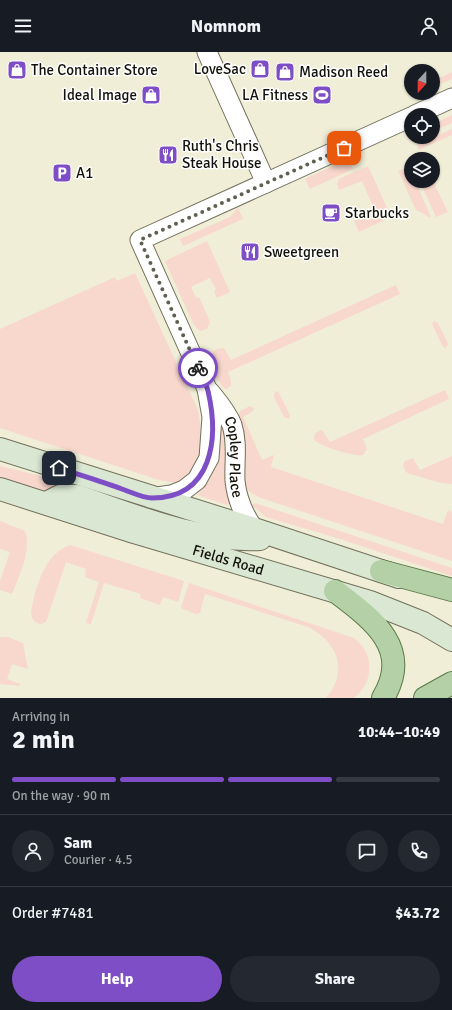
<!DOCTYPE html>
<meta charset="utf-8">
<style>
body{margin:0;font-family:Signika,sans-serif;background:#242831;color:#f1f3f6;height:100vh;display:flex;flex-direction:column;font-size:15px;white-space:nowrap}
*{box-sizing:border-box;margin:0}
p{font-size:13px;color:#9ea1a6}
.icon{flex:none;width:22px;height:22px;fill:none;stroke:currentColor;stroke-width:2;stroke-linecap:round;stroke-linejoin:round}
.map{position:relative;height:646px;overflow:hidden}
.details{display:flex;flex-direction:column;background:#171b24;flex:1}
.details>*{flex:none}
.needle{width:26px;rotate:201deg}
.fabs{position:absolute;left:404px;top:12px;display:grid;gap:8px}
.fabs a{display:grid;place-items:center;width:36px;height:36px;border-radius:50%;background:#171b24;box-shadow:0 1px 3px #0004;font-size:20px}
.pin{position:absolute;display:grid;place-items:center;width:34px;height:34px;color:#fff;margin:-17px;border-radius:8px;box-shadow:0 2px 6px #0006}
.courier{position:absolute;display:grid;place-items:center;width:40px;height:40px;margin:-20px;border:3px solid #7e4ec6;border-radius:50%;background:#fff;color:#222;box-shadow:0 1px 5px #0007}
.head em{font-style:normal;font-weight:800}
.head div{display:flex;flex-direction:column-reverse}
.head{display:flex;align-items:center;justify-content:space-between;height:68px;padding:0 12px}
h1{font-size:26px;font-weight:800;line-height:30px}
.bar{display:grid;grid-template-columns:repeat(4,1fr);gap:6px 4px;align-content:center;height:48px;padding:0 12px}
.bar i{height:5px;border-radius:3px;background:#363941}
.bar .on{background:#7e4ec6}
.bar p{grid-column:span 4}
.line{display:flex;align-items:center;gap:10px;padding:0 12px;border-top:1px solid #363941}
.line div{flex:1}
.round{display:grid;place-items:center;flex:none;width:42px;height:42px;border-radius:21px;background:#242831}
.cta{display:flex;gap:8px;margin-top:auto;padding:8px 12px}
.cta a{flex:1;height:46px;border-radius:24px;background:#7e4ec6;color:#fff;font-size:16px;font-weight:800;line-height:46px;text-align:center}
.cta a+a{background:#242831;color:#f1f3f6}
header{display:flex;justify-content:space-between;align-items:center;height:52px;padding:0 12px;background:#171b24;font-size:18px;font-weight:800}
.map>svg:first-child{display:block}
.green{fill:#f8d7cc}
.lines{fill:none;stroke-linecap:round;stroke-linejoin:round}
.minor-casing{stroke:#72705b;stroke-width:21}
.secondary-casing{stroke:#72705b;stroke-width:24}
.primary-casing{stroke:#5a7949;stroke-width:24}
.minor{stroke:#fff;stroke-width:19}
.secondary{stroke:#d9e7d3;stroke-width:22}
.primary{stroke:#b3d0a6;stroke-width:22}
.done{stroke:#605f52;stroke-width:4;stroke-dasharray:0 7.2}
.route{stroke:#7e4ec6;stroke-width:5}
.labels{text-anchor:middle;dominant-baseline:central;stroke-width:3;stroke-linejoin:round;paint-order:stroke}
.poi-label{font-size:15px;fill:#13120a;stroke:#fff;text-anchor:start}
.street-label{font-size:15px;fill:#13120a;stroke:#fff}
</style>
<header><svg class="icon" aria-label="menu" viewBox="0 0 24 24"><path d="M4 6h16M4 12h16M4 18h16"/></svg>Nomnom<svg class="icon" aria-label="person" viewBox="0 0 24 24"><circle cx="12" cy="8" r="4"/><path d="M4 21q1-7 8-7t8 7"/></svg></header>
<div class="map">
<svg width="452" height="646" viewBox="0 0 452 646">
<rect width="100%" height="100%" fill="#f0eed7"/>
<g class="green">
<path d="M452,20v7l-12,5 -3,-5z"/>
<path d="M452,63v8l-19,8v-7z"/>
<path d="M452,77v6l-33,15 -2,-5z"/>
<path d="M348,107l5,10 -43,20 -5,-10z"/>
<path d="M368,114l23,51 -32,15 -5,-11 21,-10 -13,-30 -23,9 -2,-6 2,-5z"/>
<path d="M408,115l3,6v8h4l16,36h-2l-13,-7 -18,-39z"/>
<path d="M433,129l15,31 -12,5 -14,-31z"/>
<path d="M238,156l5,11 -60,27 -3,-7 50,-22z"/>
<path d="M207,189l23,51 -13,6 -3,-7 2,-2 -6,-11 -19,9 5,11 3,-1 11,25 -3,7 -7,2 -6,-6 -29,-64z"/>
<path d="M135,221l62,135c6,19 9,69 -20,74 -7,1 -14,-1 -21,-3l-156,-51v-99l115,-52 2,4z"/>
<path d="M396,233l4,9 -172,78 3,9v5l-5,3c-6,-2 -30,-40 -2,-41l7,12z"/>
<path d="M434,269l4,2 10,21 -2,4 -3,-1 -11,-23z"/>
<path d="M445,338l4,9 -86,40 4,10 -4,6c-9,2 -45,-9 -49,-16l1,-6 7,-3 8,12z"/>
<path d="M278,339l12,24 -1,4 -5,-2 -10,-20 1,-5z"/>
<path d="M250,354l4,2 -1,3 -10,6 19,43 12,-5 -3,12 172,57 4,-12 3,-2 2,3v48l-194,-64 -12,-8 -2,-16 1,-20 -1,-18 -6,-19 2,-5z"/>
<path d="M221,375l2,1 7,74 -3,3 -27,-9 -2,-2 11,-13 8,-15z"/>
<path d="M452,404v28l-11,-1 -31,-9 -4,-2 -3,-6 2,-5 8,-3 7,12z"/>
<path d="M0,414l73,18 -1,4 -24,5 -48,-14z"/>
<path d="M255,451l197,65v8l-112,-37 -74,-22 -14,-12z"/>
<path d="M0,469l25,10c7,19 -6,45 -13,63l-12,-4v-9l10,-29 -10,-3z"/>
<path d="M70,493l114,36 -6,21 -15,-5 -3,8 -20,-7 1,-4 -37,-11 -13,41 -5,-1 13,-41 -14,-5 1,-8 -20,-7 -20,60 -5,2c-7,-1 -10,-6 -10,-12 5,-25 13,-58 39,-67z"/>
<path d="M189,531l165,55c21,15 20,45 0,60h-28c23,-27 12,-56 -18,-71l-103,-33 -5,19 -4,1 -15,-6z"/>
<path d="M0,585h8l15,6 5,26 -16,-5 -5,15 13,5v2l-20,-2z"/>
</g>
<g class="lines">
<defs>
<g id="minor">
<path d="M207,0l59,131"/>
<path d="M415,63l37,-17"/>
<path id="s1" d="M210,340c8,10 17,20 22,33 6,19 2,37 3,56 2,18 8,33 19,48"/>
<path d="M151,446l20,-3 13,-5 13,-10 12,-22 3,-41 -5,-28 -67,-149 271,-123"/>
</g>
<g id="secondary">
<path d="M0,397l254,80 145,48"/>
<path id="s2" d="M0,437l134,43 236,70 53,21 29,17"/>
<path d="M46,451l14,-7h17c59,20 120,46 183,43"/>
</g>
<g id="primary">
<path d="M381,519l71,19"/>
<path d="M335,539c37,28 78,57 48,107"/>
<path d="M425,646l27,-15"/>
</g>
</defs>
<use href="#minor" class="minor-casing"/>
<use href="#secondary" class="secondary-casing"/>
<use href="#primary" class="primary-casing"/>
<use href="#minor" class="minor"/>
<use href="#secondary" class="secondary"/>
<use href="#primary" class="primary"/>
</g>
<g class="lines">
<path class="done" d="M198,316l-58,-128 204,-92"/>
<path class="route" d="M59,416c21,7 42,13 63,21 9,3 21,9 30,9 61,0 67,-60 56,-107 -2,-8 -7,-16 -10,-23"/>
</g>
<defs>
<symbol id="shop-square" viewBox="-11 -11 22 22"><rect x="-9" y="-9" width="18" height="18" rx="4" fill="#7e4ec6" stroke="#fff"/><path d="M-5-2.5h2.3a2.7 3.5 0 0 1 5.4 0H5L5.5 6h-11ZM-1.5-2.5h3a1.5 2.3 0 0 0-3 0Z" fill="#fff"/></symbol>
<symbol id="stadium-square" viewBox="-11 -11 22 22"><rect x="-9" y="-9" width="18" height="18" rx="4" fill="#7e4ec6" stroke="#fff"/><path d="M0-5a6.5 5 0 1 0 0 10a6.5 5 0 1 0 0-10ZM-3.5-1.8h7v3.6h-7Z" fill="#fff"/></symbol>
<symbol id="restaurant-square" viewBox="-11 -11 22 22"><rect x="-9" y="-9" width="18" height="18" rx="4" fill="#7e4ec6" stroke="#fff"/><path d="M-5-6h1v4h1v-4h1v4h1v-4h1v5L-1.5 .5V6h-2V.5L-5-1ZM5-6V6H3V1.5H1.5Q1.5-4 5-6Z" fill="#fff"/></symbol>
<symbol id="parking-square" viewBox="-11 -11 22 22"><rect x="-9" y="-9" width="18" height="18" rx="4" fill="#7e4ec6" stroke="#fff"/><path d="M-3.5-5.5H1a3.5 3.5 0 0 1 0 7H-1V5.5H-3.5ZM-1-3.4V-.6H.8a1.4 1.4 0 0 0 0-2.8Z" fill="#fff"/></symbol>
<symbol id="cafe-square" viewBox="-11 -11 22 22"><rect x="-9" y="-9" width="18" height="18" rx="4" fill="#7e4ec6" stroke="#fff"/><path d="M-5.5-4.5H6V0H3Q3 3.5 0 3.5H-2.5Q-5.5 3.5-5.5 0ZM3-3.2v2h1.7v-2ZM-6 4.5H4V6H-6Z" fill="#fff"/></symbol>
</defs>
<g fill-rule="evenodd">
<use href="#shop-square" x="249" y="6" width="22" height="22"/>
<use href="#shop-square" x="6" y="7" width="22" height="22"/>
<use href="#shop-square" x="274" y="9" width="22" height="22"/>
<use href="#shop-square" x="140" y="32" width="22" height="22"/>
<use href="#stadium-square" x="311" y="32" width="22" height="22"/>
<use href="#restaurant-square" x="157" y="92" width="22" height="22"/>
<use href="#parking-square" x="51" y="110" width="22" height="22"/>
<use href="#cafe-square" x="320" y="150" width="22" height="22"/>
<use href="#restaurant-square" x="239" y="189" width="22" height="22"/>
</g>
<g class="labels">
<g class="poi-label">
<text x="246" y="17" text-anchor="end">LoveSac</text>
<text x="31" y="18">The Container Store</text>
<text x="299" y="20">Madison Reed</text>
<text x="137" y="43" text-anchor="end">Ideal Image</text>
<text x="308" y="43" text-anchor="end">LA Fitness</text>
<text x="182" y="94">Ruth's Chris<tspan x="182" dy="17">Steak House</tspan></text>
<text x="76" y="121">A1</text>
<text x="345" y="161">Starbucks</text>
<text x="264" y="200">Sweetgreen</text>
</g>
<g class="street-label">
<text stroke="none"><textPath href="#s1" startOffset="72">Copley Place</textPath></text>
<text stroke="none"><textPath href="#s2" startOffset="239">Fields Road</textPath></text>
</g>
</g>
</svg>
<div class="fabs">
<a><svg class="needle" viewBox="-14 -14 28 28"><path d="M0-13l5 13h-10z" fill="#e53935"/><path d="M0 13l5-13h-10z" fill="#9ea1a6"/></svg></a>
<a><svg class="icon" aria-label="locate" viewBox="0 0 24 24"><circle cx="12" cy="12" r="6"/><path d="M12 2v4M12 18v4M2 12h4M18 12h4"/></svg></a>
<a><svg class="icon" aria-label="layers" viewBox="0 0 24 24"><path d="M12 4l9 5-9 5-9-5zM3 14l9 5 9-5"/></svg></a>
</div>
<div class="pin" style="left:344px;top:96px;background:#ea580c"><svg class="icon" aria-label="bag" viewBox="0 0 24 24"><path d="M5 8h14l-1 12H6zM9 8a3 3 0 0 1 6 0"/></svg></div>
<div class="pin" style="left:59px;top:416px;background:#1f2937"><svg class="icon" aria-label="home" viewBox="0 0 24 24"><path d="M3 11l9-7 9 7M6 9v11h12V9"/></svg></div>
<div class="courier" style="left:198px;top:316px"><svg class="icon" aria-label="bike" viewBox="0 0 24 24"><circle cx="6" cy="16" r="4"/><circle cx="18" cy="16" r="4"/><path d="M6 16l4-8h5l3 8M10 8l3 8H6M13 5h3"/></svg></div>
</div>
<section class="details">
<div class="head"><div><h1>2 min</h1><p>Arriving in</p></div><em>10:44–10:49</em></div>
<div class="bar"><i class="on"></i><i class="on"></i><i class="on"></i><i></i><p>On the way · 90 m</p></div>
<div class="line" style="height:72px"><a class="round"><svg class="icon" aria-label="person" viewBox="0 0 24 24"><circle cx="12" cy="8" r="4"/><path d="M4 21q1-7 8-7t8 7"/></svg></a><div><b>Sam</b><p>Courier · 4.5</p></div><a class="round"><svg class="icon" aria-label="chat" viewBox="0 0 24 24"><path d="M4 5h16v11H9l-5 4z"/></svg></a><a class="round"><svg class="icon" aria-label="phone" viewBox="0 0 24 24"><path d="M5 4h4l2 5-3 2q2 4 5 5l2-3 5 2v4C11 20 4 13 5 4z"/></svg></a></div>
<div class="line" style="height:52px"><div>Order #7481</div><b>$43.72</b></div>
<div class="cta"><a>Help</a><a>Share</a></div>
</section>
